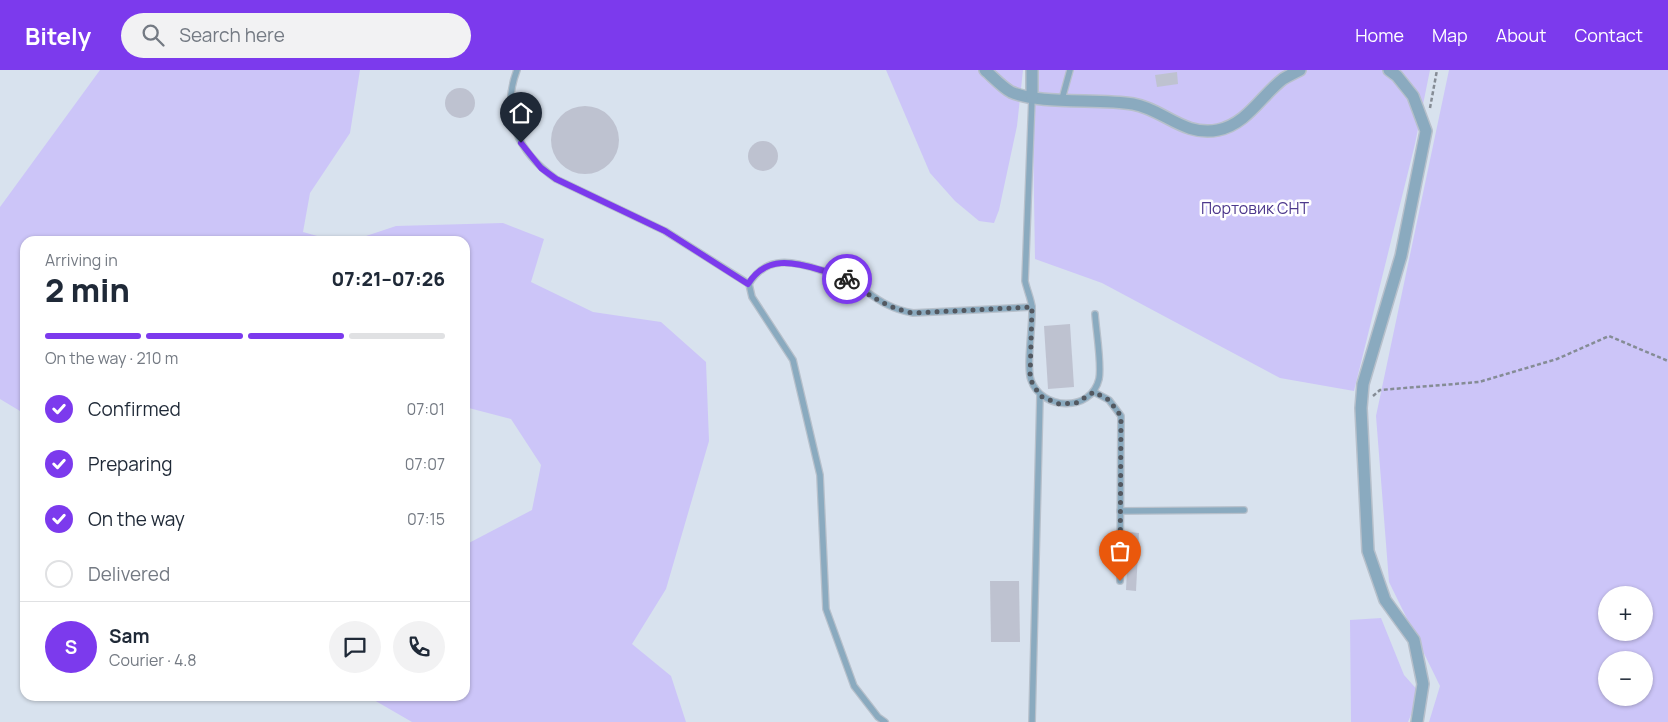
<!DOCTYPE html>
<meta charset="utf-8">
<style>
body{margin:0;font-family:Manrope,sans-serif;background:#f2f2f3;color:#1f2937;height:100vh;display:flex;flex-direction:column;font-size:19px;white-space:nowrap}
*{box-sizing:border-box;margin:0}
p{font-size:16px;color:#747a83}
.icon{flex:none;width:28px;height:28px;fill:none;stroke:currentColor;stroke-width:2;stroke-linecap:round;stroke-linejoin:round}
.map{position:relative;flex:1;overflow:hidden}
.sheet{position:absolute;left:20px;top:166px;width:450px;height:465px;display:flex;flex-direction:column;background:#fff;border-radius:15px;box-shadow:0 1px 4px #0004}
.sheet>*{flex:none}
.fabs{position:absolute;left:1598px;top:516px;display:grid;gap:10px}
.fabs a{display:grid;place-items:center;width:55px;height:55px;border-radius:50%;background:#fff;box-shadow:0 1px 4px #0004;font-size:25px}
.pin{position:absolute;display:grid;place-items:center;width:42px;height:42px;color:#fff;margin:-51px -21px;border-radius:50% 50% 50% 0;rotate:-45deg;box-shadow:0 0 5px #0007}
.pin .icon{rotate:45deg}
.courier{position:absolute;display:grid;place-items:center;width:50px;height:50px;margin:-25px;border:4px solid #7c3aed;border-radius:50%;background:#fff;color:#222;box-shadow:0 1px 6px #0007}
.overview em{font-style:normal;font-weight:800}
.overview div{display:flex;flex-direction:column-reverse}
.overview{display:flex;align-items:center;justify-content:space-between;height:85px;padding:0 25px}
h1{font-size:32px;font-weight:800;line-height:38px}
.bar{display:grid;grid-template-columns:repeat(4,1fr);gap:8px 5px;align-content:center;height:60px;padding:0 25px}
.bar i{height:6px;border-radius:4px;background:#e0e1e3}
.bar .current{background:#7c3aed}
.bar p{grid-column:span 4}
.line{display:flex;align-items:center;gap:12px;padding:0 25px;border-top:1px solid #e0e1e3}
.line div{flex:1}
.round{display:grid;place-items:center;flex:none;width:52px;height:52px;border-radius:26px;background:#f2f2f3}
ol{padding:0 25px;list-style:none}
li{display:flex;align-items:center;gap:15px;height:55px}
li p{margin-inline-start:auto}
li .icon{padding:5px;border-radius:50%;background:#7c3aed;color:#fff;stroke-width:4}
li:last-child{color:#747a83}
li i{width:28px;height:28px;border:2px solid #e0e1e3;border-radius:50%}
header{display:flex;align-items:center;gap:30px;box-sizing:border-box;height:70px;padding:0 25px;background:#7c3aed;color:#fff}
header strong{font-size:24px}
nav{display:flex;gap:28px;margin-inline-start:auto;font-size:18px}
.search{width:350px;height:45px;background:#f2f2f3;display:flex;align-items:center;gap:12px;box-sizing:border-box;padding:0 18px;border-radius:28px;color:#747a83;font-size:19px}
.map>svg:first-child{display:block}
.green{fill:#ccc5f8;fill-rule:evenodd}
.building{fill:#bec2d0}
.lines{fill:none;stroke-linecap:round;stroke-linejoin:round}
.lane-casing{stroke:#b7c0cb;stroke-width:8}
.street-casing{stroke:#b7c0cb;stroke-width:14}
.path{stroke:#858c95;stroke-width:2.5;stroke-dasharray:4 2.5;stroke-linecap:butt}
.lane{stroke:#8aaabf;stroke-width:5.5}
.street{stroke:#8aaabf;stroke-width:11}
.done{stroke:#535860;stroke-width:5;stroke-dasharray:0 9}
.route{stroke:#7c3aed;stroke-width:6}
.labels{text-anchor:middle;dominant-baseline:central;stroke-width:5;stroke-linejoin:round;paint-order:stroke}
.park-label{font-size:16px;fill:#4d388c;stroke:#fff}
</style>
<header>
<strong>Bitely</strong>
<div class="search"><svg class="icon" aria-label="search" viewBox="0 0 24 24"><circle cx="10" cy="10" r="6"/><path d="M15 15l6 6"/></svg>Search here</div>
<nav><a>Home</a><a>Map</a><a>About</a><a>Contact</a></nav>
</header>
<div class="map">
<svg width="1668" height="652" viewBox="0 0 1668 652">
<rect width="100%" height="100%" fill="#d8e2ee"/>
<g class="green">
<path d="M100,0h260l-10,63 -40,60 -7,39 32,9h-310v173l-25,-15v-192z"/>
<path d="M886,0h137l-6,56 -18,84 -5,13 -15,-2 -24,-20 -25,-28z"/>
<path d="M1032,0h398l-15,74 -61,247 -74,-13 -178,-95 -67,-24z"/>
<path d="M1449,0h219v652h-239l11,-36 -51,-104 -13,-166zM1606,525h38v37h-38zM1606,590h38v38h-38z"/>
<path d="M503,153l41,16 -13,43 62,30 68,10 45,40 3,79 -43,148 -34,55 39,32 15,46h-274l-45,-26h98v-151l67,-35 9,-45 -30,-46 -46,-12v-166h-114l45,-15z"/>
<path d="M1381,548l23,57 16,18 -12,29h-57l-1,-102z"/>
</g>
<g class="building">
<path d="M1177,2l1,12 -21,3 -2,-12z"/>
<circle cx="460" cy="33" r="15"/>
<circle cx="585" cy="70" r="34"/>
<circle cx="763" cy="86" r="15"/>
<path d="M1070,254l4,63 -26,2 -4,-63z"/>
<path d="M1129,462l10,1 -3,58 -10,-1z"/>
<path d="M990,511h29l1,61h-29z"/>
</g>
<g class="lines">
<defs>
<g id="lane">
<path d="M517,0c-17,45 1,82 39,109l109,52 84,53"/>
<path d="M1032,27l-7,184c2,9 6,18 7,26 1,18 -6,59 -1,73 10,30 60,33 68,-1 3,-14 -3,-49 -4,-65"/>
<path d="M1062,29l8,-29"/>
<path d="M1094,322l15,8 12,16 -1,165"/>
<path d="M1120,441l124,-1"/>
<path d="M885,652l-7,-5 -24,-31 -28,-77 -6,-134 -27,-115 -41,-63 -3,-13c17,-29 44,-23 71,-14 8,2 18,4 26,8 25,15 37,30 67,35l119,-6"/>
<path d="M1032,652l8,-326"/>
</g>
<g id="street">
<path d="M985,0c8,7 17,17 26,22 29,13 88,6 122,12 30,5 51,33 85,26 29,-6 43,-34 65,-51 5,-3 11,-6 17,-9"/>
<path d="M1389,0l8,6 16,20 13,35 -25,125 -38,128 -2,24 7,143 17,49 29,40 9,44 -6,38"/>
<path d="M1032,27v-27"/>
</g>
</defs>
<use href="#lane" class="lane-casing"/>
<use href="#street" class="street-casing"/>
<g class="path">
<path d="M1430,38l7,-38"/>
<path d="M1373,326l7,-6 99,-8 78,-23 52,-23 59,25"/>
</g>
<use href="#lane" class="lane"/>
<use href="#street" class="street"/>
</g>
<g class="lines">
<path class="done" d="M847,209c21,16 40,29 66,34l119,-6 -2,72 10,17 19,8 17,-1 18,-11 15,8 12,16 -1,165"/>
<path class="route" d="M521,73l20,25 15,11 109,52 83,53c18,-29 46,-22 73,-14 9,2 19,4 26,9"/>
</g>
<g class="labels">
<g class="park-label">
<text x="1255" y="138">Портовик СНТ</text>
</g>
</g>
</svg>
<div class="fabs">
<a>+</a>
<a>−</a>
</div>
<div class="pin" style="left:1120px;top:511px;background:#ea580c"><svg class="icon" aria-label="bag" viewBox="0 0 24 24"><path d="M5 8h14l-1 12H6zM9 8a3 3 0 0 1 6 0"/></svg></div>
<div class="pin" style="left:521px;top:73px;background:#1f2937"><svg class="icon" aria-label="home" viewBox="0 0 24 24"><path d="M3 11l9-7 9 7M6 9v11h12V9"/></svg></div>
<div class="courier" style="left:847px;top:209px"><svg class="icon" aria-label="bike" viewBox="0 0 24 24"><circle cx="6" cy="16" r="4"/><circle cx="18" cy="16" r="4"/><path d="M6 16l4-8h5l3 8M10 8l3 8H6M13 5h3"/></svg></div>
<section class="sheet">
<div class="overview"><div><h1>2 min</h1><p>Arriving in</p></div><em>07:21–07:26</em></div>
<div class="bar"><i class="current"></i><i class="current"></i><i class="current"></i><i></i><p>On the way · 210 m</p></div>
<ol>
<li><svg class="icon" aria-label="check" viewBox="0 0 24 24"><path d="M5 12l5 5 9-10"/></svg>Confirmed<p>07:01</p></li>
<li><svg class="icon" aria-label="check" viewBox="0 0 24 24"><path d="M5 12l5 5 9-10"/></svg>Preparing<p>07:07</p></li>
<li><svg class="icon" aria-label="check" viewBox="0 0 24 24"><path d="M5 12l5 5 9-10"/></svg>On the way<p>07:15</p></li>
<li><i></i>Delivered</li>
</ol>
<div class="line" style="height:90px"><b class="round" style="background:#7c3aed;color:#fff">S</b><div><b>Sam</b><p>Courier · 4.8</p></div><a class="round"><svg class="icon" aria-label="chat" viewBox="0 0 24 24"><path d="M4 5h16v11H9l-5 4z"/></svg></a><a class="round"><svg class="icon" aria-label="phone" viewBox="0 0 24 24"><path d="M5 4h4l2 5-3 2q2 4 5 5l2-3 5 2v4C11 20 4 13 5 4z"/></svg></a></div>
</section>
</div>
